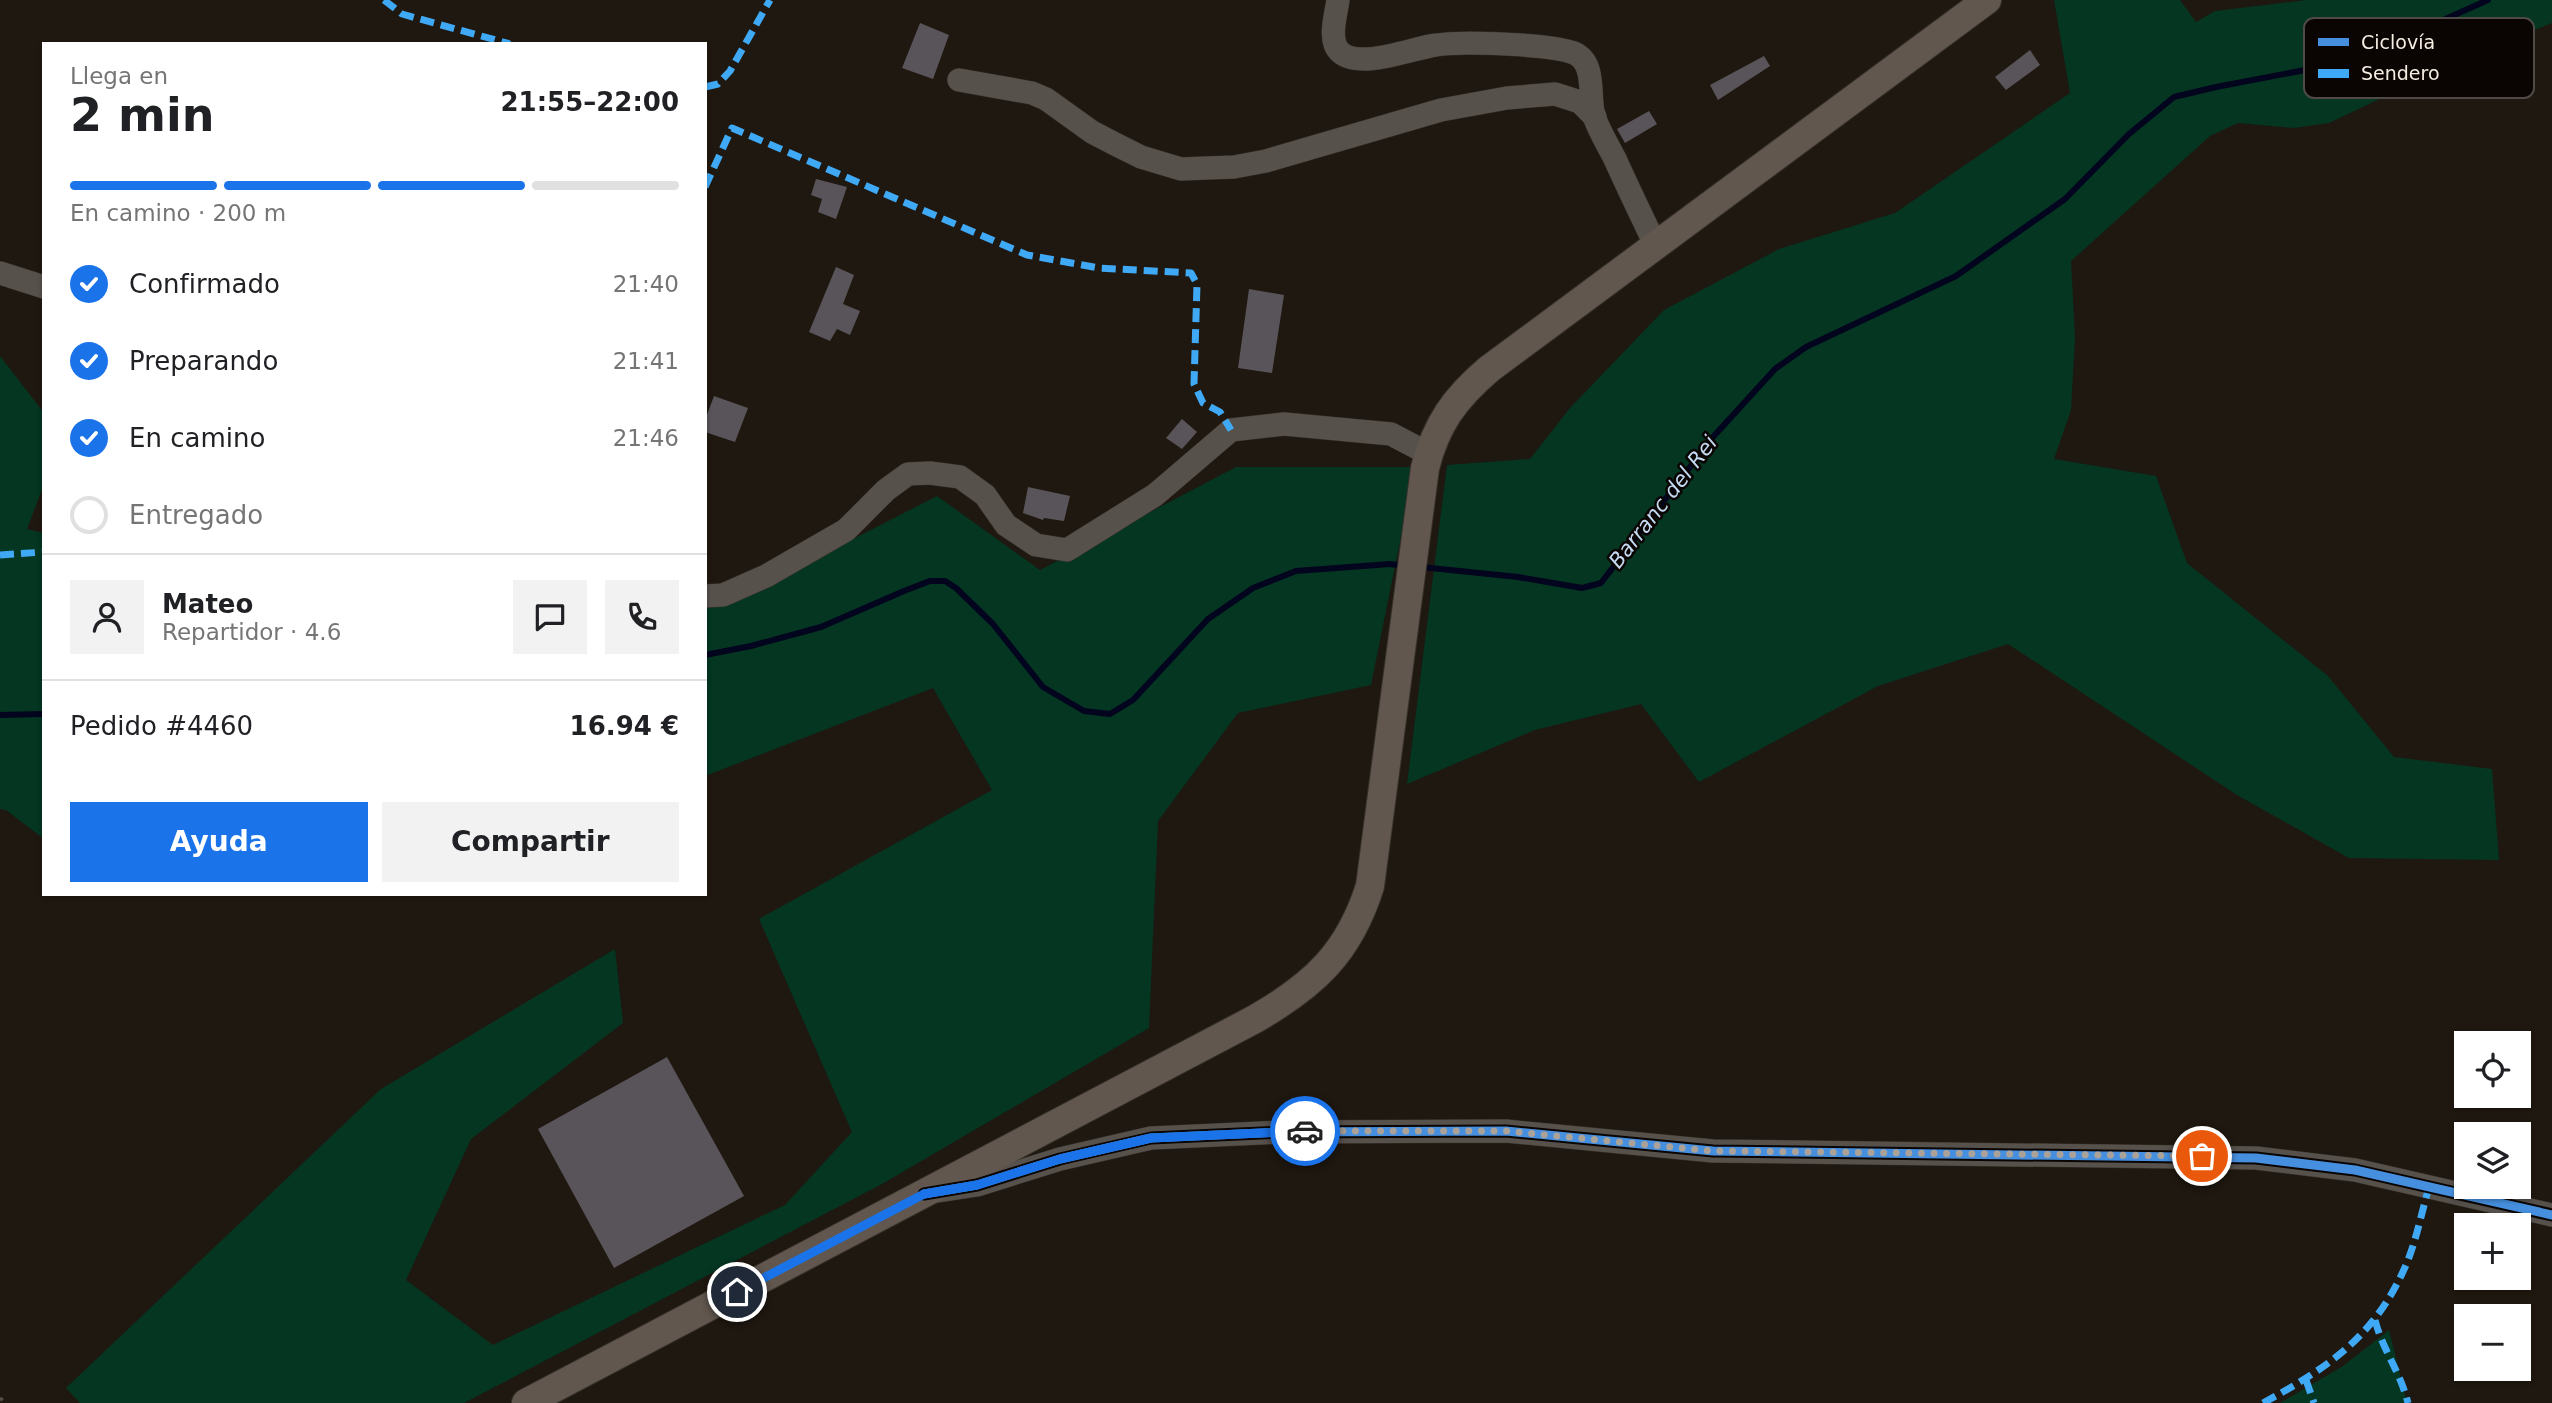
<!DOCTYPE html>
<html lang="es">
<meta charset="utf-8">
<style>
body{margin:0;font-family:"DejaVu Sans",sans-serif;background:#f2f2f2;color:#202124;height:100vh;display:flex;flex-direction:column;font-size:26px;white-space:nowrap}
*{box-sizing:border-box;margin:0}
p{font-size:23px;color:#757577}
.icon{flex:none;width:38px;height:38px;fill:none;stroke:currentColor;stroke-width:2;stroke-linecap:round;stroke-linejoin:round}
.map{position:relative;flex:1;overflow:hidden}
.side{position:absolute;left:42px;top:42px;width:665px;height:854px;display:flex;flex-direction:column;background:#fff;border-radius:0px;box-shadow:0 2px 5px #0004}
.side>*{flex:none}
.tools{position:absolute;left:2454px;top:1031px;display:grid;gap:14px}
.tools a{display:grid;place-items:center;width:77px;height:77px;border-radius:0px;background:#fff;box-shadow:0 2px 5px #0004;font-size:35px}
.pin{position:absolute;display:grid;place-items:center;width:60px;height:60px;color:#fff;margin:-30px;border:4px solid #fff;border-radius:50%;box-shadow:0 2px 7px #0007}
.courier{position:absolute;display:grid;place-items:center;width:70px;height:70px;margin:-35px;border:5px solid #1a73e8;border-radius:50%;background:#fff;color:#222;box-shadow:0 2px 9px #0007}
.head em{font-style:normal;font-weight:600}
.head div{display:flex;flex-direction:column-reverse}
.head{display:flex;align-items:center;justify-content:space-between;height:119px;padding:0 28px}
h1{font-size:46px;font-weight:600;line-height:52px}
.bar{display:grid;grid-template-columns:repeat(4,1fr);gap:10px 7px;align-content:center;height:84px;padding:0 28px}
.bar i{height:9px;border-radius:5px;background:#e0e0e0}
.bar .active{background:#1a73e8}
.bar p{grid-column:span 4}
.line{display:flex;align-items:center;gap:18px;padding:0 28px;border-top:2px solid #e0e0e0}
.line div{flex:1}
.round{display:grid;place-items:center;flex:none;width:74px;height:74px;border-radius:0px;background:#f2f2f2}
ol{padding:0 28px;list-style:none}
li{display:flex;align-items:center;gap:21px;height:77px}
li p{margin-inline-start:auto}
li .icon{padding:7px;border-radius:50%;background:#1a73e8;color:#fff;stroke-width:4}
li:last-child{color:#757577}
li i{width:38px;height:38px;border:4px solid #e0e0e0;border-radius:50%}
.cta{display:flex;gap:14px;margin-top:auto;padding:14px 28px}
.cta a{flex:1;height:80px;border-radius:0px;background:#1a73e8;color:#fff;font-size:28px;font-weight:600;line-height:80px;text-align:center}
.cta a+a{background:#f2f2f2;color:#202124}
.map>svg:first-child{display:block}
.green{fill:#043622}
.lines{fill:none;stroke-linecap:round;stroke-linejoin:round}
.stream{stroke:#03041d;stroke-width:6}
.building{fill:#59545a}
.minor-casing{stroke:#37322c;stroke-width:24}
.major-casing{stroke:#37322c;stroke-width:30}
.path{stroke:#544e49;stroke-width:3.5;stroke-dasharray:3.5 5;stroke-linecap:butt}
.minor{stroke:#57514c;stroke-width:23}
.major{stroke:#61574f;stroke-width:28}
.quiet{stroke:#3fa9f5;stroke-width:7;stroke-dasharray:14 7;stroke-linecap:butt}
.cycleway-casing{stroke:#0a0502;stroke-width:13}
.cycleway{stroke:#468fdf;stroke-width:9}
.done{stroke:#aaa299;stroke-width:7;stroke-dasharray:0 12.6}
.route{stroke:#1a73e8;stroke-width:9}
.labels{text-anchor:middle;dominant-baseline:central;stroke-width:5;stroke-linejoin:round;paint-order:stroke}
.water-label{font-size:21px;font-style:italic;fill:#c4daf2;stroke:#0a0502}
.key{fill:#0a0502;stroke:#504a46;stroke-width:2}
.key-label{font-size:19px;fill:#f5ece3}
</style>
<div class="map">
<svg width="2552" height="1403" viewBox="0 0 2552 1403">
<rect width="100%" height="100%" fill="#1f1810"/>
<g class="green">
<path d="M2054,0h126l16,22 19,-11 92,-11h245v23l-82,33 -141,67 -35,5 -56,-5 -28,13 -139,125 4,76 -4,73 -17,49 102,17 31,87 141,113 66,81 98,12 7,91 -150,-2 -112,-63 -229,-151 -130,42 -179,96 -58,-78 -106,26 -128,54 40,-319 83,-6 40,-51 94,-98 115,-61 116,-36 175,-120z"/>
<path d="M0,356l44,57v71l-17,45 17,4v306l-38,-29 -6,-1z"/>
<path d="M1236,467h179l-44,218 -133,28 -80,108 -9,207 -267,156 -418,219h-384l-14,-15 315,-299 234,-140 8,74 -152,116 -65,141 87,65 292,-140 67,-73 -93,-213 233,-129 -59,-102 -228,88v-188l39,7 193,-99 103,74z"/>
<path d="M2389,1330l18,73h-127l63,-37z"/>
</g>
<g class="lines">
<g class="stream">
<path d="M1421,567l97,10 64,11 19,-5 112,-146 62,-68 31,-22 150,-71 109,-77 64,-65 45,-37 42,-10 110,-21 70,-25 92,-41"/>
<path d="M705,655l46,-9 70,-19 83,-36 26,-10h15l11,7 37,36 50,63 41,24 26,3 23,-14 75,-81 45,-31 43,-17 94,-7 16,2"/>
<path d="M0,715l44,-1"/>
</g>
</g>
<g class="building">
<path d="M920,23l29,12 -16,44 -31,-11z"/>
<path d="M2030,50l10,15 -34,25 -11,-13z"/>
<path d="M1764,56l6,10 -52,34 -8,-15z"/>
<path d="M1649,111l8,13 -32,19 -8,-14z"/>
<path d="M816,179l31,8 -11,32 -18,-7 4,-13 -11,-4z"/>
<path d="M836,267l18,8 -11,29 17,7 -10,24 -13,-6 -7,12 -21,-9z"/>
<path d="M1249,289l35,6 -12,78 -34,-5z"/>
<path d="M714,396l34,12 -13,34 -30,-10v-12z"/>
<path d="M1182,419l15,13 -15,17 -16,-11z"/>
<path d="M1028,487l42,9 -6,25 -20,-3 -1,2 -20,-7z"/>
<path d="M667,1057l77,139 -130,72 -76,-139z"/>
</g>
<g class="lines">
<defs>
<g id="minor">
<path d="M1338,0c-2,15 -10,39 1,51 19,20 73,-3 97,-6 26,-4 115,-1 138,8 23,10 14,44 20,63 5,15 14,29 21,43 13,29 27,58 41,87"/>
<path d="M959,80l73,13 14,6 46,33 23,12 26,13 40,12 53,-2 32,-6 175,-51 66,-12 48,-4 25,8 15,15"/>
<path d="M0,273l44,14"/>
<path d="M705,596l18,-1 43,-19 80,-46 40,-40 22,-16 22,-1 30,4 25,18 21,30 30,20 31,5 88,-55 76,-65 53,-6 107,10 38,20"/>
<path d="M938,1191l39,-6 83,-26 91,-21 133,-6 222,-1 207,20 543,7 99,12 197,45"/>
</g>
<path id="major" d="M526,1403l729,-384c59,-34 94,-66 115,-133l55,-418c11,-44 30,-70 64,-99l498,-369"/>
</defs>
<use href="#minor" class="minor-casing"/>
<use href="#major" class="major-casing"/>
<path class="path" d="M0,1398l6,5"/>
<use href="#minor" class="minor"/>
<use href="#major" class="major"/>
<g class="quiet">
<path d="M384,0l18,14 108,30"/>
<path d="M705,87l13,-3 12,-13 40,-71"/>
<path d="M705,187l27,-59 295,127 72,13 92,5 6,11 -3,100 9,19 17,9 11,18"/>
<path d="M0,555l44,-3"/>
<path d="M2375,1320c8,31 25,51 33,83"/>
<path d="M2306,1380l8,23"/>
<path d="M2263,1403c68,-37 115,-69 145,-143 9,-23 14,-49 21,-73"/>
</g>
<defs>
<path id="cycleway" d="M924,1194l53,-9 83,-26 91,-21 133,-6 222,-1 207,20 543,7 99,12 197,45"/>
</defs>
<use href="#cycleway" class="cycleway-casing"/>
<use href="#cycleway" class="cycleway"/>
</g>
<g class="lines">
<path class="done" d="M1305,1131h201l207,20 489,5"/>
<path class="route" d="M737,1292l187,-98 53,-9 83,-26 91,-21 154,-7"/>
</g>
<g class="labels">
<g class="water-label">
<text transform="translate(1663 502) rotate(-52)">Barranc del Rei</text>
</g>
</g>
<rect x="2304" y="18" width="230" height="80" rx="10" class="key"/>
<rect x="2318" y="38" width="31" height="8" fill="#468fdf"/>
<rect x="2318" y="69" width="31" height="9" fill="#3fa9f5"/>
<g class="key-label">
<text x="2361" y="49">Ciclovía</text>
<text x="2361" y="80">Sendero</text>
</g>
</svg>
<div class="tools">
<a><svg class="icon" aria-label="locate" viewBox="0 0 24 24"><circle cx="12" cy="12" r="6"/><path d="M12 2v4M12 18v4M2 12h4M18 12h4"/></svg></a>
<a><svg class="icon" aria-label="layers" viewBox="0 0 24 24"><path d="M12 4l9 5-9 5-9-5zM3 14l9 5 9-5"/></svg></a>
<a>+</a>
<a>−</a>
</div>
<div class="pin" style="left:2202px;top:1156px;background:#ea580c"><svg class="icon" aria-label="bag" viewBox="0 0 24 24"><path d="M5 8h14l-1 12H6zM9 8a3 3 0 0 1 6 0"/></svg></div>
<div class="pin" style="left:737px;top:1292px;background:#1f2937"><svg class="icon" aria-label="home" viewBox="0 0 24 24"><path d="M3 11l9-7 9 7M6 9v11h12V9"/></svg></div>
<div class="courier" style="left:1305px;top:1131px"><svg class="icon" aria-label="car" viewBox="0 0 24 24"><path d="M5 17H2v-5l4-1 3-4h7l3 4 3 1v5h-3M9 17h6M6 11h13"/><circle cx="7" cy="17" r="2"/><circle cx="17" cy="17" r="2"/></svg></div>
<section class="side">
<div class="head"><div><h1>2 min</h1><p>Llega en</p></div><em>21:55–22:00</em></div>
<div class="bar"><i class="active"></i><i class="active"></i><i class="active"></i><i></i><p>En camino · 200 m</p></div>
<ol>
<li><svg class="icon" aria-label="check" viewBox="0 0 24 24"><path d="M5 12l5 5 9-10"/></svg>Confirmado<p>21:40</p></li>
<li><svg class="icon" aria-label="check" viewBox="0 0 24 24"><path d="M5 12l5 5 9-10"/></svg>Preparando<p>21:41</p></li>
<li><svg class="icon" aria-label="check" viewBox="0 0 24 24"><path d="M5 12l5 5 9-10"/></svg>En camino<p>21:46</p></li>
<li><i></i>Entregado</li>
</ol>
<div class="line" style="height:126px"><a class="round"><svg class="icon" aria-label="person" viewBox="0 0 24 24"><circle cx="12" cy="8" r="4"/><path d="M4 21q1-7 8-7t8 7"/></svg></a><div><b>Mateo</b><p>Repartidor · 4.6</p></div><a class="round"><svg class="icon" aria-label="chat" viewBox="0 0 24 24"><path d="M4 5h16v11H9l-5 4z"/></svg></a><a class="round"><svg class="icon" aria-label="phone" viewBox="0 0 24 24"><path d="M5 4h4l2 5-3 2q2 4 5 5l2-3 5 2v4C11 20 4 13 5 4z"/></svg></a></div>
<div class="line" style="height:91px"><div>Pedido #4460</div><b>16.94 €</b></div>
<div class="cta"><a>Ayuda</a><a>Compartir</a></div>
</section>
</div>
